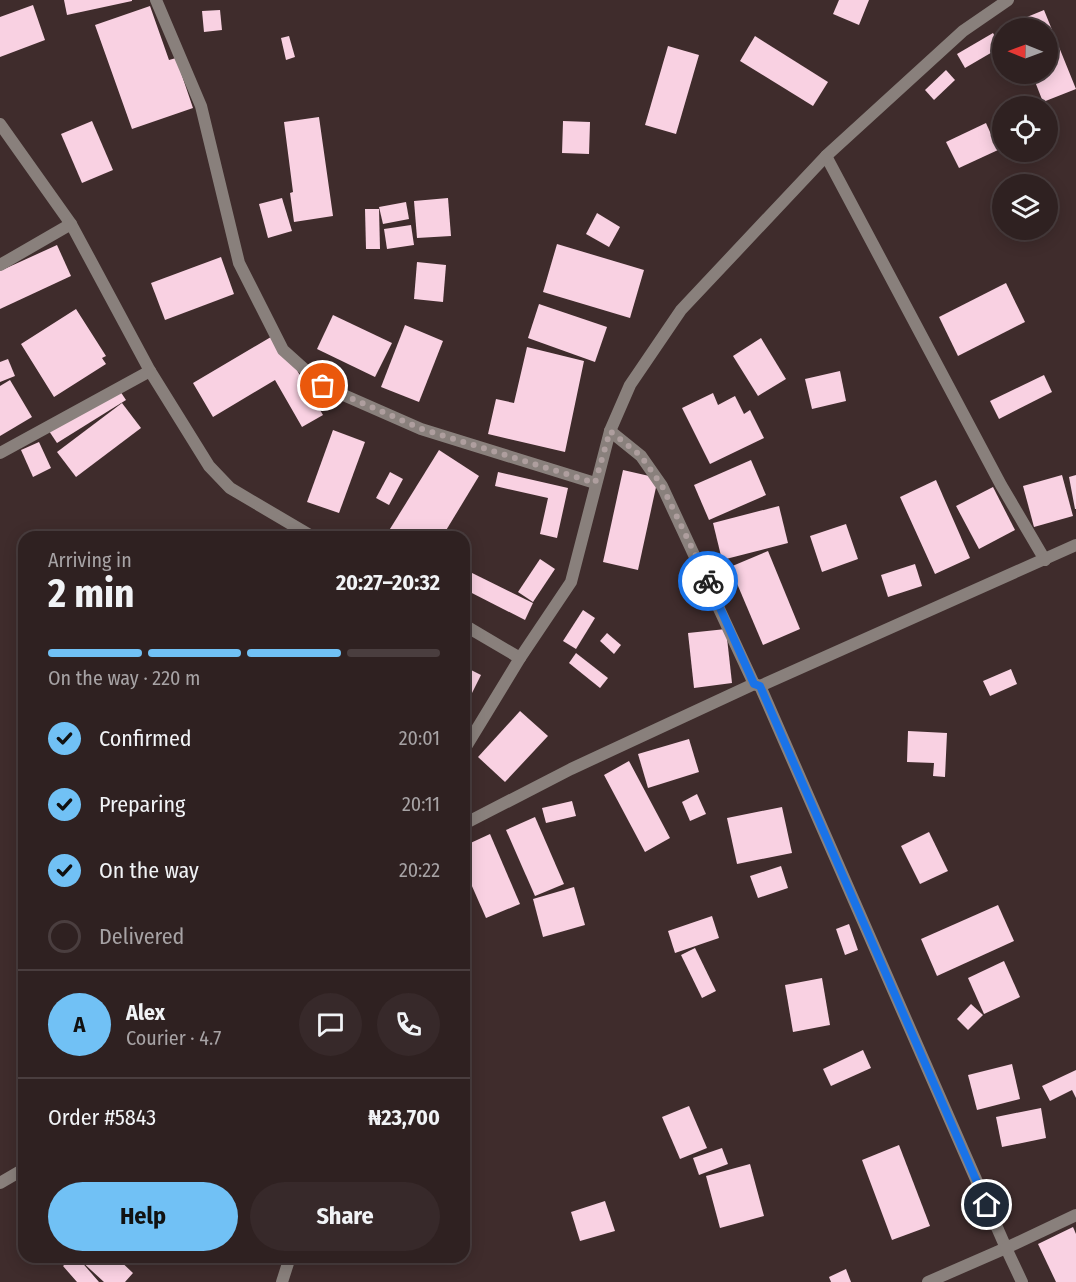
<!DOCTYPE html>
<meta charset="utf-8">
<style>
body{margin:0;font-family:"Fira Sans Condensed",sans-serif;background:#37292a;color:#f1f3f6;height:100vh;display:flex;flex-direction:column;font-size:22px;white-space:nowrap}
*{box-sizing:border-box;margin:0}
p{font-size:20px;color:#a7a3a5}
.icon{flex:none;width:33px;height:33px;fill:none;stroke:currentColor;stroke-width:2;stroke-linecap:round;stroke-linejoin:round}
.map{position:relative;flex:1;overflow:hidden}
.panel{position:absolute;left:18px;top:531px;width:452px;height:732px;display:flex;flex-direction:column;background:#2f2121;border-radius:18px;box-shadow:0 3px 15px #0003,0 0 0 2px #4a3e3f}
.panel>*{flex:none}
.needle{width:39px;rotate:271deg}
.tools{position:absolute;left:992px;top:18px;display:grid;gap:12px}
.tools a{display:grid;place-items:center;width:66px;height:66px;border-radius:50%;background:#2f2121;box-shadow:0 3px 15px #0003,0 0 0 2px #4a3e3f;font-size:30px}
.pin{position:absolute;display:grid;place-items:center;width:51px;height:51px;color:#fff;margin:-26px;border:3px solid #fff;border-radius:50%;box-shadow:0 2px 6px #0007}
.courier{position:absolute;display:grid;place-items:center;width:60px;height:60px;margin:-30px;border:4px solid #1a73e8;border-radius:50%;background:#fff;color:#222;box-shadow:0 2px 8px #0007}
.overview em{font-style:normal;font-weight:700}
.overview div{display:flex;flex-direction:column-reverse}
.overview{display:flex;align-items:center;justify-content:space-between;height:102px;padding:0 30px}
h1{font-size:39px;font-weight:700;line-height:45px}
.bar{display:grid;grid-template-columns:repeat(4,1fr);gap:9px 6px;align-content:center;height:72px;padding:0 30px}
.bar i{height:8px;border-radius:4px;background:#4a3e3f}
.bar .current{background:#71c1f5}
.bar p{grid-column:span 4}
.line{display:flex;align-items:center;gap:15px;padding:0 30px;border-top:2px solid #4a3e3f}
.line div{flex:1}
.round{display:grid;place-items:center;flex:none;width:63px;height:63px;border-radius:32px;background:#37292a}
ol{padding:0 30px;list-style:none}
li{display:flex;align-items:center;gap:18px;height:66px}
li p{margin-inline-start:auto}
li .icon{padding:6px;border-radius:50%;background:#71c1f5;color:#111;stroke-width:4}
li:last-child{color:#a7a3a5}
li i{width:33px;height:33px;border:3px solid #4a3e3f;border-radius:50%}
.primary-button{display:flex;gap:12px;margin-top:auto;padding:12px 30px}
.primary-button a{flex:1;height:69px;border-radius:36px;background:#71c1f5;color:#111;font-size:24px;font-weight:700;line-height:69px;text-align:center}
.primary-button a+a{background:#37292a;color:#f1f3f6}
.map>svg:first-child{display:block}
.building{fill:#f9d1e2}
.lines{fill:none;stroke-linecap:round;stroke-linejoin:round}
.minor{stroke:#89807c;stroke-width:12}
.done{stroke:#ae9e9e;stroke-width:6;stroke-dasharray:0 10.8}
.route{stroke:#1a73e8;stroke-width:8}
</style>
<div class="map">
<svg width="1076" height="1282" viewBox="0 0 1076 1282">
<rect width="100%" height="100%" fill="#3f2c2c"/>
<g class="building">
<path d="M64,0h68v1l-65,14z"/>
<path d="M839,0h30l-10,25 -26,-11z"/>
<path d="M33,5l12,35 -45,17v-40z"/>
<path d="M150,6l19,54 7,-2 17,50 -61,21 -37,-104z"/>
<path d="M220,10l2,20 -18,2 -2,-21z"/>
<path d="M1044,10l32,79 -33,13 -11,-28h15v-46h-33l-2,-5z"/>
<path d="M993,33l8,14 -36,21 -8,-14z"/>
<path d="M289,36l6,21 -9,3 -5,-22z"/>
<path d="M755,36l73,46 -15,24 -73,-45z"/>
<path d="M668,46l31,9 -23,79 -31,-9z"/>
<path d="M946,70l9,10 -21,20 -9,-10z"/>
<path d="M319,117l14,99 -39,6 -4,-29 3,-1 -9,-70z"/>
<path d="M92,121l21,49 -31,13 -21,-49z"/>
<path d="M563,121l27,1 -1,32 -27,-1z"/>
<path d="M986,123l12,27 -39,18 -13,-26z"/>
<path d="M282,198l10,33 -24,7 -9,-34z"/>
<path d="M448,198l3,38 -34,2 -3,-37z"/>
<path d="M406,202l3,17 -26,5 -4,-17z"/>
<path d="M365,209h14l1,40h-14z"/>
<path d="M597,213l23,14 -11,20 -23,-13z"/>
<path d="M411,225l3,20 -27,4 -3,-20z"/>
<path d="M557,244l87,26 -14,48 -87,-26z"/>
<path d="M57,245l14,31 -71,33v-38z"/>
<path d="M221,257l13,37 -69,26 -14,-37z"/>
<path d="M417,262l29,3 -3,37 -29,-3z"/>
<path d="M1006,283l19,39 -67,34 -19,-39z"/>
<path d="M539,304l68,23 -12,35 -67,-24z"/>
<path d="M76,309l30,47 -4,2 4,6 -52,33 -33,-53z"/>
<path d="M333,315l59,28 -17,34 -58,-28z"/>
<path d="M405,325l38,16 -24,61 -38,-15z"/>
<path d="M276,334l47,81 -21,12 -27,-47 -62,37 -20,-34z"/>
<path d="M761,338l25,41 -28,17 -25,-40z"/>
<path d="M527,347l57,14 -19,91 -77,-18 8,-35 18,4z"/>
<path d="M8,359l7,17 -15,6v-20z"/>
<path d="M840,371l6,30 -34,8 -7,-30z"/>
<path d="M1044,375l8,17 -53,27 -9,-18z"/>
<path d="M10,380l22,37 -32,19v-50z"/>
<path d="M118,388l8,12 -69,43 -8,-12z"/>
<path d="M713,393l5,12 17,-9 9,18 6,-4 14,28 -54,26 -28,-56z"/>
<path d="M122,403l19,25 -65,49 -19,-25z"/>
<path d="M333,430l32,12 -26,71 -32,-11z"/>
<path d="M39,442l12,26 -18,9 -12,-27z"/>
<path d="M439,450l40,26 -37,61h-57z"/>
<path d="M751,460l15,35 -57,25 -15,-35z"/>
<path d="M623,470l35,8 -20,92 -35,-8z"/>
<path d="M390,472l13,7 -14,26 -13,-7z"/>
<path d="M498,472l70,16 -11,50 -17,-4 8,-36 -53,-12z"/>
<path d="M1062,475l11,41 -39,11 -11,-41z"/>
<path d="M1076,475v34h-1l-6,-32z"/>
<path d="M936,480l34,78 -35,16 -35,-77z"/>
<path d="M993,487l22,43 -36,19 -23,-43z"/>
<path d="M779,506l9,37 -66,17 -9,-37z"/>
<path d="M846,524l12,35 -36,13 -12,-36z"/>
<path d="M768,551l32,78 -37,16 -33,-78z"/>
<path d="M540,559l15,10 -22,33 -15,-10z"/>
<path d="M915,564l7,22 -34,11 -7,-22z"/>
<path d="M464,569l69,34 -8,17 -61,-31z"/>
<path d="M583,610l12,8 -19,31 -13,-8z"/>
<path d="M726,629l6,54 -38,5 -6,-55z"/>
<path d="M607,633l14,12 -7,9 -14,-13z"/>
<path d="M576,653l32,25 -8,10 -31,-25z"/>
<path d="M465,667l16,8 -11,22 -6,-4z"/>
<path d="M1011,669l6,15 -27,12 -7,-15z"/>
<path d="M520,711l28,25 -43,46 -27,-25z"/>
<path d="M908,731l39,2 -2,44 -12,-1 1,-13 -27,-1z"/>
<path d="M689,739l10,33 -51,16 -10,-34z"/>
<path d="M629,761l41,77 -25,14 -41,-77z"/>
<path d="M697,794l9,20 -16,7 -8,-19z"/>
<path d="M572,801l4,15 -30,7 -4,-15z"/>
<path d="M782,807l10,46 -55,11 -10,-46z"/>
<path d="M535,817l29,67 -29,12 -29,-66z"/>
<path d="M929,832l19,39 -28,13 -19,-38z"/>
<path d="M490,834l30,70 -34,14 -22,-50v-22z"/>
<path d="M781,866l7,22 -30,10 -8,-22z"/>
<path d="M574,887l11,38 -42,12 -10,-38z"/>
<path d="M998,905l16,36 -77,35 -16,-37z"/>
<path d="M712,916l7,22 -44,15 -7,-22z"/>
<path d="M849,924l9,26 -13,5 -9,-26z"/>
<path d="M695,948l21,43 -14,7 -21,-43z"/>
<path d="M1004,961l16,36 -36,17 -16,-36z"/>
<path d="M822,978l8,47 -37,7 -8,-47z"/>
<path d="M971,1004l12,11 -15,15 -11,-11z"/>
<path d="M863,1050l8,18 -40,18 -8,-17z"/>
<path d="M1012,1064l8,35 -43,11 -9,-35z"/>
<path d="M1076,1070v28l-4,-8 -22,11 -8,-15z"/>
<path d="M689,1106l18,42 -27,11 -18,-42z"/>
<path d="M1041,1108l5,30 -44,9 -6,-30z"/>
<path d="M899,1145l31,81 -38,14 -30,-80z"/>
<path d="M722,1148l6,16 -29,11 -6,-17z"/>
<path d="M750,1164l14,52 -44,12 -14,-52z"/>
<path d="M605,1201l10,30 -35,10 -9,-29z"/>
<path d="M1073,1227l3,7v48h-20l-18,-38z"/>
<path d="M73,1257h43l17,16 -8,9h-21l-25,-23 20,23h-22l-14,-16z"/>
<path d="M846,1269l5,13h-20l-2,-5z"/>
</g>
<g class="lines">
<g class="minor">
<path d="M156,0l45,106 38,157 44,87 40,36 98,43 174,54"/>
<path d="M0,124l71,100 79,147 59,95 21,22 83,49"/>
<path d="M826,156l175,329 44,75"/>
<path d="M0,265l71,-41"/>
<path d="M610,431l31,25 21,30 92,198"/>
<path d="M0,453l150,-82"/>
<path d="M464,625l56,33"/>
<path d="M760,686l246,562 -78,34"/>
<path d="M464,750l56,-92 51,-76 39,-151 20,-46 51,-75 145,-154 137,-125 45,-31"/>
<path d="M464,824l107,-55 183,-85 6,2 316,-141"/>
<path d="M0,1183l24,-14"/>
<path d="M282,1282l8,-25"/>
<path d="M1022,1282l-16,-34 70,-33"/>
</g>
</g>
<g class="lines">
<path class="done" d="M323,386l99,43 173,54 15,-52 31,25 21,30 46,95"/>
<path class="route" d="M708,581l46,103 6,2 227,519"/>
</g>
</svg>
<div class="tools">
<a><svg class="needle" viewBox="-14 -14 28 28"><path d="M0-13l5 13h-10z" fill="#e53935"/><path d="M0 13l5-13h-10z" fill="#a7a3a5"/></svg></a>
<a><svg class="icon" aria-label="locate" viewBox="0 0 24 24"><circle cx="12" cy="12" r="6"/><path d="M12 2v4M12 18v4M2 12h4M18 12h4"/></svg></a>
<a><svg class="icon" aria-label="layers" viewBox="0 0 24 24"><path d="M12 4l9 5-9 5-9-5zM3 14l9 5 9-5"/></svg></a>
</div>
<div class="pin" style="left:323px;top:386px;background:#ea580c"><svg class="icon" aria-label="bag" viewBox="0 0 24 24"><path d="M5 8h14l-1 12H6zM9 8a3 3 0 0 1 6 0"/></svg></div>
<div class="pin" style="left:987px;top:1205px;background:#1f2937"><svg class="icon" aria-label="home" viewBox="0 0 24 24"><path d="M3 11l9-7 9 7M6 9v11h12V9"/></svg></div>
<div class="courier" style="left:708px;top:581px"><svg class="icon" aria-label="bike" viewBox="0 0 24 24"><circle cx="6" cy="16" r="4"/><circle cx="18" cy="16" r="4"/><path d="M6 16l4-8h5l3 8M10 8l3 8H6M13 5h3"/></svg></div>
<section class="panel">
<div class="overview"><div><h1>2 min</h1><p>Arriving in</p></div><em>20:27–20:32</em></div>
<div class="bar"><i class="current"></i><i class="current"></i><i class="current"></i><i></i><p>On the way · 220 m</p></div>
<ol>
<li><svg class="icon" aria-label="check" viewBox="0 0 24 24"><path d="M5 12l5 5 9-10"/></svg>Confirmed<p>20:01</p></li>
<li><svg class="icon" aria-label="check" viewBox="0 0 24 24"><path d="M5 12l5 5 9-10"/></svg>Preparing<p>20:11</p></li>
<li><svg class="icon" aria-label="check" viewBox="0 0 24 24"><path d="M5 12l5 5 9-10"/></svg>On the way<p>20:22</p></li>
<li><i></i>Delivered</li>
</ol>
<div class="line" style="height:108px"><b class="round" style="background:#71c1f5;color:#111">A</b><div><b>Alex</b><p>Courier · 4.7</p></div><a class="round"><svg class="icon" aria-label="chat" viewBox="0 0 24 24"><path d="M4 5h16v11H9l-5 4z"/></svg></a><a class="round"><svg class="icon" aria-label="phone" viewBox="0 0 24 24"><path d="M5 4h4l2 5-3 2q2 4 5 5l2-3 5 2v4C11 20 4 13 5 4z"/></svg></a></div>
<div class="line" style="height:78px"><div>Order #5843</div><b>₦23,700</b></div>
<div class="primary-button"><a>Help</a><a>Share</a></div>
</section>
</div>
